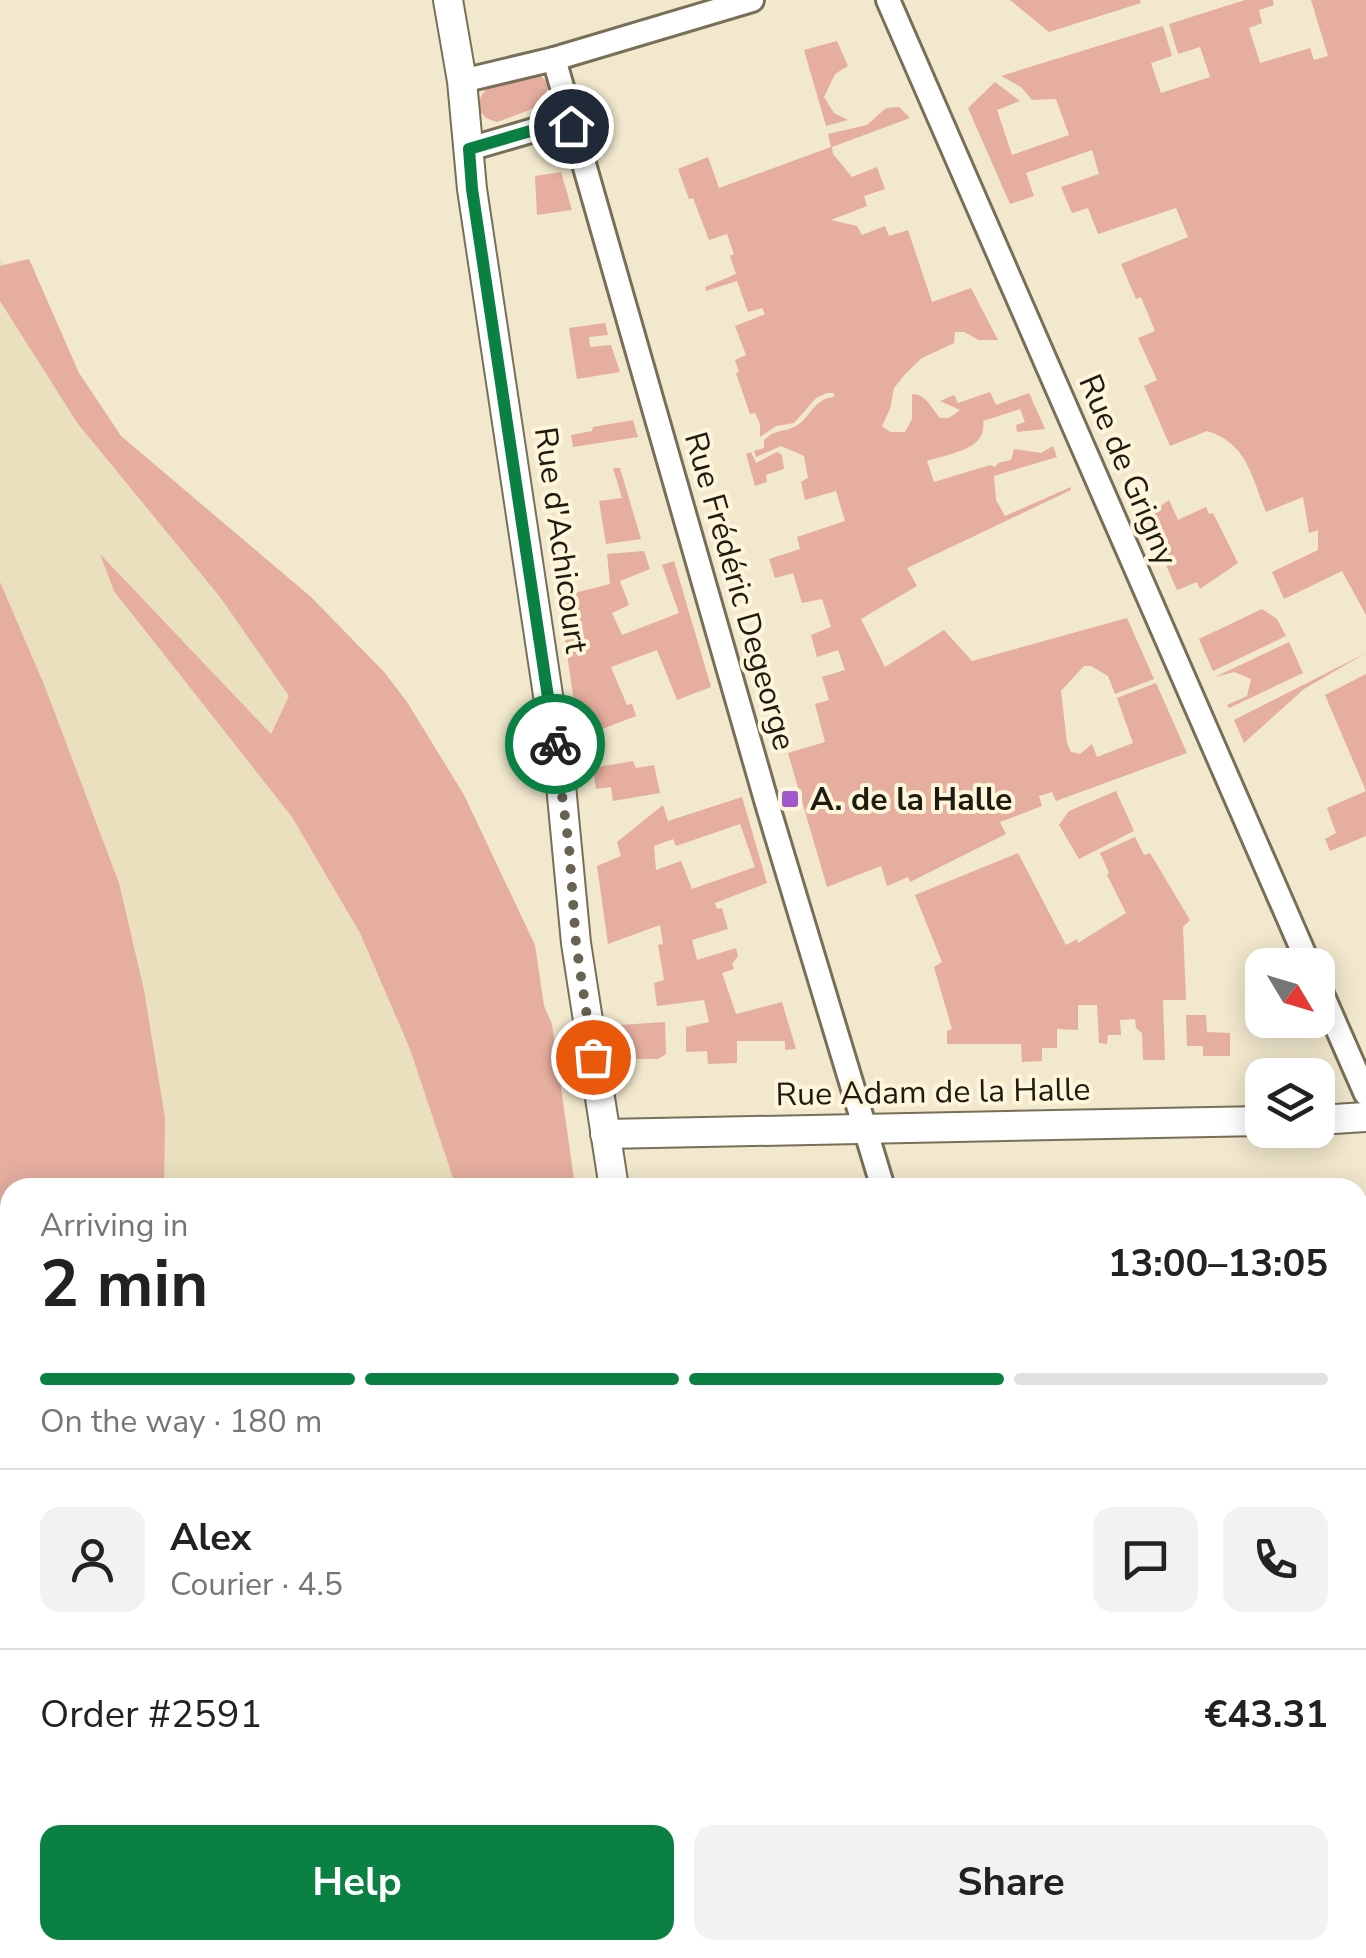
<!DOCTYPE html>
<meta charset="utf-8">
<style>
body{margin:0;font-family:"Nunito Sans",sans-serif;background:#f2f2f2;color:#222;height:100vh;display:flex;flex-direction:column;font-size:38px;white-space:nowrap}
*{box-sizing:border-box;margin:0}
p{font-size:32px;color:#767676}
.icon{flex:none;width:55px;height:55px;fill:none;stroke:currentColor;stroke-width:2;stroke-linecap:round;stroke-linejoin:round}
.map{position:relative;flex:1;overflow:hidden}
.sheet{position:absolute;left:0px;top:1178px;width:1368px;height:782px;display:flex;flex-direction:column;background:#fff;border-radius:30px 30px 0 0;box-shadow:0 5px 25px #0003}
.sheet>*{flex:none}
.needle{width:65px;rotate:128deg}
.buttons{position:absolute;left:1245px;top:948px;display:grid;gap:20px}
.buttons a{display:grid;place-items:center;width:90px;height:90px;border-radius:20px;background:#fff;box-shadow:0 5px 25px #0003;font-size:50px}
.pin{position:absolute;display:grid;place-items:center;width:85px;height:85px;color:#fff;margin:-42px;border:5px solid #fff;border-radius:50%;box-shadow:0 2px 10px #0007}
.courier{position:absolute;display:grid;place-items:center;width:100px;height:100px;margin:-50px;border:8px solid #0b8043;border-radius:50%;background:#fff;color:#222;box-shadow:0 2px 12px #0007}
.head em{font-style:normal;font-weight:700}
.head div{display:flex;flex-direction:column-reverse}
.head{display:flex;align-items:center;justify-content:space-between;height:170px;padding:0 40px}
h1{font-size:65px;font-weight:700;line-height:75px}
.bar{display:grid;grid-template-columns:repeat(4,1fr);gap:15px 10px;align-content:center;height:120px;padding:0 40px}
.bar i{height:12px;border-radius:8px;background:#e0e0e0}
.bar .on{background:#0b8043}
.bar p{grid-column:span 4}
.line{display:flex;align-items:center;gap:25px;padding:0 40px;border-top:2px solid #e0e0e0}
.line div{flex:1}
.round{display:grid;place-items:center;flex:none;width:105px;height:105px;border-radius:20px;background:#f2f2f2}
.action{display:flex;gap:20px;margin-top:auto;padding:20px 40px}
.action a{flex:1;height:115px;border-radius:20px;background:#0b8043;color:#fff;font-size:40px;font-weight:700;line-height:115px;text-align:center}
.action a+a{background:#f2f2f2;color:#222}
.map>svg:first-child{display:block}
.built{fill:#ebe0bd}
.green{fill:#e5ae9f;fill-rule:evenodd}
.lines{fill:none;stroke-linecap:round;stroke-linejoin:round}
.minor-casing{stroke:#776f57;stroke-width:28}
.tertiary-casing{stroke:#776f57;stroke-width:32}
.minor{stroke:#fff;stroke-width:22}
.tertiary{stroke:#fff;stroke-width:28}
.done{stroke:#686353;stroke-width:10;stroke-dasharray:0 18}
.route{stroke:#0b8043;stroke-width:12}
.poi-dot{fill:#a058cb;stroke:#fef5da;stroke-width:4}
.labels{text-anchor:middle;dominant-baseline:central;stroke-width:8;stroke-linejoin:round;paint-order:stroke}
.street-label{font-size:32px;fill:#1e1b11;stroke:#fef5da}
.poi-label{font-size:32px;font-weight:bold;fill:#1e1b11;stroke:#fef5da;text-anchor:start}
</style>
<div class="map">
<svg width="1366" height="1958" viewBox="0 0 1366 1958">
<rect width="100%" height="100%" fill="#f1e8cd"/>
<path class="built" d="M0,259l4,5 25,-5 50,114 42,63 190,161 73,75 23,30 57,93 48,102 50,290 -552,1v762h626v8h-636z"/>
<g class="green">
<path d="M1010,0h130l1,3 -92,29z"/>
<path d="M1245,0h28l1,5 -15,5 3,13 -13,5 11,35 50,-15 4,12 14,-4 -17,-56h55v615l-24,-44 -58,28 -12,-27 46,-22v-20l-9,3 -6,-36 -37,15c-15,-36 -18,-68 -59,-81l-37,15 -26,-60 13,-6 -19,-42 17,-7 -14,-34 -5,2 -15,-35 67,-27 -12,-29 -78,26 -10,-26 -16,5 -11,-26 38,-13 -7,-24 -66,23 8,23 -24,8 -42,-96 27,-26 25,19 -23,9 15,45 57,-20 -13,-36 -24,1 -11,-13 -20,-11 162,-50 9,30 -21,7 10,30 49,-16 -10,-30 -22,7 -9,-30z"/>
<path d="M837,41l11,25 -13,8 -11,23 10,16 14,7 -22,6 -22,-76z"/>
<path d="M529,73l13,4 6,6 -3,21 -48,18 -11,-4 -8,-9c2,-28 28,-29 51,-36z"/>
<path d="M899,107l11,11 -78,29 1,7 19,23 25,-10 8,22 -21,7 3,10 -36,14 26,6 5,9 23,-9 4,10 19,-6 24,72 39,-14 27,52h-19l-15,-8h-9l-1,11 -32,15 -16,15 -12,15 -4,21 -8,17 8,6h15l7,-13v-25c14,0 19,14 28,24h9l11,-8 -20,-9 14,-6 4,8 32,-11 6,13 33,-12 16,36 -28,3 -1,-7 9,-3 -5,-13 -37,12c5,29 -34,32 -56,40l7,21 56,-17 5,2 3,-4 13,-3 3,-11 27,4 12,-7 4,11 -63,19 2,24 9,16 66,-29v3l-164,78 10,18 -56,33 24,48 59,-37 28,31 155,-43 27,61 -39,15 -7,-18 -17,-10h-7l-23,25 6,52 4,9 9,2 12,-10 5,13 36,-14 -16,-45 39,-15 31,70 -131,48 -4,-9 -13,4 3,10 -42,16 6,12 -96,48 -2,-5 -21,9 -6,-20 -54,21 -39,-134 37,-11 -10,-38 14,-4 -7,-23 23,-7 -7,-20 -21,7 -6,-22 20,-8 -9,-28 -20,4 -9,-30 -18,5 -6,-19 31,-10 -3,-12 48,-16 -9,-30 -31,9 -4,-18 7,-4 -4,-22 -23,-10 -25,11 -2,-6 10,-3v-8c13,-12 18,-7 30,-13 17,-8 18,-28 40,-30v-4h-7l-11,5 -22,25 -18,3 -16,11v-13l-5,-11 -5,1 -14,-41 3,-1 -4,-12 11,-5 -11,-29 30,-12 -3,-6 -14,4 -11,-31 -31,10 -1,-4 31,-13 -6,-18 4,-2 -7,-20 -18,6 -16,-42 -4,1 -11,-30 30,-12 11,31 112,-41 -3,-13 39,-9 19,-17z"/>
<path d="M561,172l11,38 -35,5 -2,-39z"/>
<path d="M29,259l50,114 42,63 190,161 73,75 23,30 57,93 71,150 9,61 8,18 23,163h-119l-46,-138 -50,-116 -68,-116 -178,-226 -14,-37 171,180 18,-38 -69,-99 -142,-173 -78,-123v-35z"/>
<path d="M605,323l3,12 -19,2 1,10 21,-2 9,27 -43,7 -8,-51z"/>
<path d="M633,420l5,17 -65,10 -2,-12 21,-4 1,-4z"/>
<path d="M751,452l5,11 21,-11 5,3 2,14 -18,6 1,7 -12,4 -9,-32z"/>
<path d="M613,468h7l21,71 -35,5 -7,-43 23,-3z"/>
<path d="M1169,500l9,20 28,-13 3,7 4,-1 25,50 -38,26 -3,-7 -20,8 -32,-73z"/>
<path d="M644,551l6,18 -30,12 9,24 -17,8 10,22 57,-22 -17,-48 12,-4 37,126 -34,13 -20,-50 -46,17 16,38 5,-1 4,12 -57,22 -20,-141 51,-13 -3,-30z"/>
<path d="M0,582l45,105 74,196 25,107 21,128 -1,69 -154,1v256l-10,2z"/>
<path d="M1262,609l15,10 9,17 -73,35 -14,-32z"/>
<path d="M1289,642l14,31 -74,35 -2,-3 20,-9 4,-17 -17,-7 -19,5z"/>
<path d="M1366,653l-62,36 -60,54 -10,-23z"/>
<path d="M1366,674v162l-36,15 -5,-12 11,-6 -9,-25 39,-17 -41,-96z"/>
<path d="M633,761l3,7 18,-3 6,28 -47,8 -2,-14 -15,2 -3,-21z"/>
<path d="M1116,791l18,40 -55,28 -20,-34 10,-14z"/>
<path d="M742,797l25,86 -52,20 2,6 5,-1 6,21 -36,11 5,20 39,-12 2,8 -6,8 2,5 -12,4 14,41 46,-12 14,47 -11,1v-9h-48v22l-29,1 -1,-13 -21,1v-25l23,-5 -5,-22 -47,6 -3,-23 10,-3 -6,-35 5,-1 -3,-19 -52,19 -11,-78 24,-10 -4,-14 46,-37 5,16zM740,824l15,43 -63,22 -11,-28 -25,9 -2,-24 19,-7 3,7z"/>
<path d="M1135,837l9,18 6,-2 40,67 -7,7 3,73h-23l2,60h-22l-1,-27 -6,-5 -1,-9 -15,1 1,15h-13l-1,9 -8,-1 -2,-38h-19v25l-21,-1v19h-15v13l-20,1 -1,-18h-74v-13l5,-2 -18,-62 8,-5 -27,-67 103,-42 48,92 11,-6 1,4 48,-30 -19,-38 2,-2 -9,-20z"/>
<path d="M1186,1015h20l1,17 23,1v23h-27v-10h-16z"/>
<path d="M665,1022l1,32 -8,5h-34l-5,-34z"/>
<path d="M1358,1272l4,9 4,-1v307l-8,4z"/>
<path d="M1358,1834l3,6 5,-3v121h-146l-1,-8h139z"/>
</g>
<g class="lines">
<defs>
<g id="minor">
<path d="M888,0l421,965"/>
<path d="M554,59l214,748 115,381"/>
<path d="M462,81l92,-22 198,-59"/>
<path d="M469,149l65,-19 37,-4"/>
<path d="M1318,985l48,109"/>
<path d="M1358,1716l8,-5"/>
<path d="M1103,1950l3,8"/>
<path d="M906,1958l15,-8"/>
</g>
<g id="tertiary">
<path d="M448,0l14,81 10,108 88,586 16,168 38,245"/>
<path d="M1318,1120l48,-3"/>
<path d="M605,1134l657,-13"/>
<path d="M685,1958l1,-8"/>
</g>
</defs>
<use href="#minor" class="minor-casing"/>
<use href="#tertiary" class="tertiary-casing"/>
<use href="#minor" class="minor"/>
<use href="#tertiary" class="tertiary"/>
</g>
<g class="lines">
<path class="done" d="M555,744l14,102 7,97 17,114"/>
<path class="route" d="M555,744l-83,-555 -3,-40 65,-19 37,-4"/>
</g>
<rect class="poi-dot" x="780" y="789" width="20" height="20" rx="5"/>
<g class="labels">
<g class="street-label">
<text transform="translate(1128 470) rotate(67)">Rue de Grigny</text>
<text transform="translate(561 540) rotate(82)">Rue d'Achicourt</text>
<text transform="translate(740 591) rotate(74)">Rue Frédéric Degeorge</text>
<text transform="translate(933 1092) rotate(-1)">Rue Adam de la Halle</text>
</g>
<g class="poi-label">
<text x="810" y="799">A. de la Halle</text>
</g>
</g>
</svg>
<div class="buttons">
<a><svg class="needle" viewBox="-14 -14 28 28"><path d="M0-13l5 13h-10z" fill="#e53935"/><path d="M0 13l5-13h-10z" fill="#767676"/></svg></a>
<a><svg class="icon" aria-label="layers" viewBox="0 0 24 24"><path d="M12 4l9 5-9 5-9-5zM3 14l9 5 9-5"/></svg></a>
</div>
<div class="pin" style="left:593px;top:1057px;background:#ea580c"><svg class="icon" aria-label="bag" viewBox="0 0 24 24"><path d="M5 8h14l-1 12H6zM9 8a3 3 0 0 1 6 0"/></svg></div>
<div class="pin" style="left:571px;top:126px;background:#1f2937"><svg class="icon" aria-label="home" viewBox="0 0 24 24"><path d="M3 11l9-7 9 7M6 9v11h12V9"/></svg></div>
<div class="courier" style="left:555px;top:744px"><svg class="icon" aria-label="bike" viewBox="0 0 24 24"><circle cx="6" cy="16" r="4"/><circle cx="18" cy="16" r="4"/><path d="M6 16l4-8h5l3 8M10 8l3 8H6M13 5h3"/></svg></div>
<section class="sheet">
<div class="head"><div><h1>2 min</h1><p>Arriving in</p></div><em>13:00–13:05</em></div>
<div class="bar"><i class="on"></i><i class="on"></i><i class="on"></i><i></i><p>On the way · 180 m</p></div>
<div class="line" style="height:180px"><a class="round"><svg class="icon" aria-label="person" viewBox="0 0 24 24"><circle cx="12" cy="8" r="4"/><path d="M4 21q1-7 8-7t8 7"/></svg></a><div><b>Alex</b><p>Courier · 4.5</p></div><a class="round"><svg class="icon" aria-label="chat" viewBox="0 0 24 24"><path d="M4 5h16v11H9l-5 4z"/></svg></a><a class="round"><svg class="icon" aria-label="phone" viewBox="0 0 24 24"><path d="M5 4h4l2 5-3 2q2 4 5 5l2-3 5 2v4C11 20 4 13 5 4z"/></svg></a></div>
<div class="line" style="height:130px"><div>Order #2591</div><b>€43.31</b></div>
<div class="action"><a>Help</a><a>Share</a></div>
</section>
</div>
